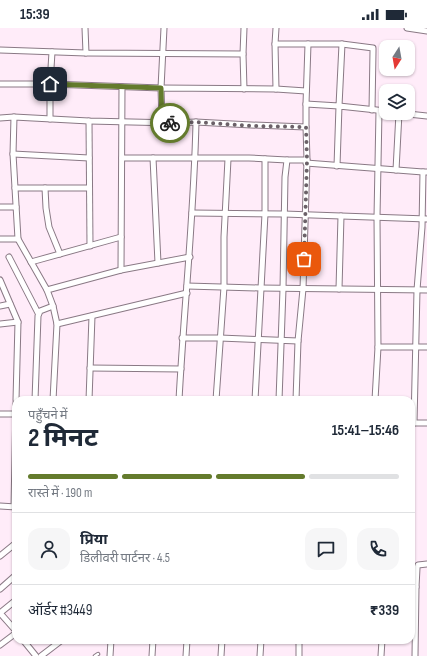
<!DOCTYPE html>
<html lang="hi">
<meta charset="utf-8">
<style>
body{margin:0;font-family:"Sofia Sans Condensed","Noto Sans Devanagari",sans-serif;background:#f6f6f7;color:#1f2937;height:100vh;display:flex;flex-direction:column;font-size:15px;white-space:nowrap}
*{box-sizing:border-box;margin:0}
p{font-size:13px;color:#747a83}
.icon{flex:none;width:22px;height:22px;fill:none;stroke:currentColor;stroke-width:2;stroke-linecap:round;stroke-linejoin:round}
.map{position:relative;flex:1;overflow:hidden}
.side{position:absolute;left:12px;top:368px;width:403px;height:248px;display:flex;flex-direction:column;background:#fff;border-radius:12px;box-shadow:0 1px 3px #0004}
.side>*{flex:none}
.needle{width:26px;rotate:191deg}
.tools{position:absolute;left:379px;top:12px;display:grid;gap:8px}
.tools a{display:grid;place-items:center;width:36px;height:36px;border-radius:8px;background:#fff;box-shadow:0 1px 3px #0004;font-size:20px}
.pin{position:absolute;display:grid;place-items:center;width:34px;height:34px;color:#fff;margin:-17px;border-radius:8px;box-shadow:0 2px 6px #0006}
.courier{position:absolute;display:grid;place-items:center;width:40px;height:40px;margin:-20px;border:3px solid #647b2d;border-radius:50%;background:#fff;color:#222;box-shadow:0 1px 5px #0007}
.summary em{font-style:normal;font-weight:700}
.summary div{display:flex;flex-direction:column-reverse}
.summary{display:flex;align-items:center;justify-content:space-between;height:68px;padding:0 16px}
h1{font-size:26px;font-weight:700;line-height:30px}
.bar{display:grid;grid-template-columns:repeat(4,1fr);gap:6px 4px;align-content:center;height:48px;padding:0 16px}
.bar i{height:5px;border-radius:3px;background:#e0e1e3}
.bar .on{background:#647b2d}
.bar p{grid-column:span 4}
.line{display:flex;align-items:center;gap:10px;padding:0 16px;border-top:1px solid #e0e1e3}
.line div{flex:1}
.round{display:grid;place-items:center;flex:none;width:42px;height:42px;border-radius:12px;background:#f6f6f7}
.status{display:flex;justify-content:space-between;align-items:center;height:28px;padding:0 20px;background:#fff;direction:ltr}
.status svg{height:11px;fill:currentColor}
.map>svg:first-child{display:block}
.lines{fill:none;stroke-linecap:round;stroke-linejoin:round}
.lane-casing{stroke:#8a7985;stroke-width:4.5}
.street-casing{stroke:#8a7985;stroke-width:7}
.lane{stroke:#fff;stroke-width:2.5}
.street{stroke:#fff;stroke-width:5}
.done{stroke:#6b6168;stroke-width:4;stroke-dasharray:0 7.2}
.route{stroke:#647b2d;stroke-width:5}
</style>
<div class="status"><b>15:39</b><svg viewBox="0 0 49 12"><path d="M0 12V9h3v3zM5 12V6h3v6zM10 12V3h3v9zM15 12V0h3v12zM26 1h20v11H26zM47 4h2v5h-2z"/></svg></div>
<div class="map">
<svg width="427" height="628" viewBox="0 0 427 628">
<rect width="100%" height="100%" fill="#ffecf9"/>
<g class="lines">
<defs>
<path id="lane" d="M95,628l3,-2"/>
<g id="street">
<path d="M85,0l1,25"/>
<path d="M407,0l20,3"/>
<path d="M342,16l31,4v3l-1,59"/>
<path d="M0,22l86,3 157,1 1,35"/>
<path d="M243,26l1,-26"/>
<path d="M0,56h50l111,4 3,-60"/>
<path d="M276,61l30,2"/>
<path d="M306,76l2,-60"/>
<path d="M399,85l28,3"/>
<path d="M14,89l-1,37 5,85 29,51 74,-20 1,-183"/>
<path d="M0,90l14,-1 75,4 85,2 22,-1 55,3 55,2v-23l33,2 3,-62h-67l1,-16"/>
<path d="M50,91v-35l2,-32"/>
<path d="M89,93l1,125"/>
<path d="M162,95l-1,-35 115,1 -1,-45"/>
<path d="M13,126l76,4"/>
<path d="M122,130h127l38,2"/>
<path d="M153,130l5,105"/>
<path d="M306,135l117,9"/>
<path d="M337,138l2,-60 47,5"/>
<path d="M396,142l3,-57"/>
<path d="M15,160h74"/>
<path d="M45,160l1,20 3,19 11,27"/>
<path d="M0,179h16"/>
<path d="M192,185l92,1 143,5"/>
<path d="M0,211h18"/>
<path d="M9,229l29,56"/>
<path d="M31,234l90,-25"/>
<path d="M121,242l69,-13"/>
<path d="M0,252l18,42 -2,78"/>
<path d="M187,258l73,2 167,2"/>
<path d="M339,261l2,-73"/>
<path d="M47,262l6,16 4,18 -4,76"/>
<path d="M0,278l10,-2"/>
<path d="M0,296l18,-2"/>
<path d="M57,296l130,-31"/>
<path d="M182,310h38l78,3"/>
<path d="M378,319h49"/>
<path d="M90,340l91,1"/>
<path d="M35,372l3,-84 2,-5 13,-5"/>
<path d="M89,372l3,-84"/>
<path d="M179,372c5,-93 15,-185 17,-278"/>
<path d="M216,372l8,-113v-50l4,-78"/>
<path d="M255,372l10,-186v-55"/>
<path d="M279,372l4,-111 2,-112 2,-17h20l-1,-33"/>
<path d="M296,372l2,-59 5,-52 4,-129"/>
<path d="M375,372l3,-53 -1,-130 2,-106"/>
<path d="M0,386h16"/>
<path d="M412,395h15"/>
<path d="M414,395l3,-133 5,-63 1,-55h4"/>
<path d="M0,478l16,1"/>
<path d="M14,479l2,-104"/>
<path d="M0,528l16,-13"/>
<path d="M411,559h5l-1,69"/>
<path d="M416,559l1,-19 1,-3 9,-1"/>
<path d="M0,561l16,-14"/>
<path d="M16,572l-16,13 16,18"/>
<path d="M23,612l13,16"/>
<path d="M0,617l16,-12"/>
<path d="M41,628l21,-16"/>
<path d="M110,628l1,-16"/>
<path d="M152,628l1,-16"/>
<path d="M186,628l1,-16"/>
<path d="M221,628l1,-16"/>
<path d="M260,628l1,-16"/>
<path d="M299,628v-16"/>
<path d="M381,628l1,-16"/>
</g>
</defs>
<use href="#lane" class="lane-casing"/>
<use href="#street" class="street-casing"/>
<use href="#lane" class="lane"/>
<use href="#street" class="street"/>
</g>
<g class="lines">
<path class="done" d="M170,95l26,-1 55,4 55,1 1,33 -3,99"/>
<path class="route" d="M50,56l111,4 1,35h8"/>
</g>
</svg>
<div class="tools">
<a><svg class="needle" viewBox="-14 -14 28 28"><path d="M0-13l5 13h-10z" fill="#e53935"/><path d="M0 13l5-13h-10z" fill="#747a83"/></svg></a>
<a><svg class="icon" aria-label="layers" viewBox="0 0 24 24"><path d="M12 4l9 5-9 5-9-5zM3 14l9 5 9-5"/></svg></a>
</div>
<div class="pin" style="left:304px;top:231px;background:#ea580c"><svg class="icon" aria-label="bag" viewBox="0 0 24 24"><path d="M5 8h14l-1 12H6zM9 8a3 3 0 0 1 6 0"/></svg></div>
<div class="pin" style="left:50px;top:56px;background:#1f2937"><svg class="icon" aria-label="home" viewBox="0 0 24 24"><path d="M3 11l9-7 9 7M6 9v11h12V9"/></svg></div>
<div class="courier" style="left:170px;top:95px"><svg class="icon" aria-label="bike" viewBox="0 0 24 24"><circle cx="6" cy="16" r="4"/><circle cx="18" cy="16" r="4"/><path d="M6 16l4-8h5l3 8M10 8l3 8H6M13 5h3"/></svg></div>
<section class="side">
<div class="summary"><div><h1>2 मिनट</h1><p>पहुँचने में</p></div><em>15:41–15:46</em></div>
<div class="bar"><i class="on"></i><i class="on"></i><i class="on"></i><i></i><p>रास्ते में · 190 m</p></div>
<div class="line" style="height:72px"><a class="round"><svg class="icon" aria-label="person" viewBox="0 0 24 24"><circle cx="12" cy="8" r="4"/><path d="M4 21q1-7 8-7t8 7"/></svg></a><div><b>प्रिया</b><p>डिलीवरी पार्टनर · 4.5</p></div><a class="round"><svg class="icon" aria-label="chat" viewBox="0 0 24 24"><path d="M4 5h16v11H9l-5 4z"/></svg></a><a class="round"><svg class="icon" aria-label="phone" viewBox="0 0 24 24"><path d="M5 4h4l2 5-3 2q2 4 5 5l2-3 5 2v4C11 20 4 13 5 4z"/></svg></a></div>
<div class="line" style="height:52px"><div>ऑर्डर #3449</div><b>₹339</b></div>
</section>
</div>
